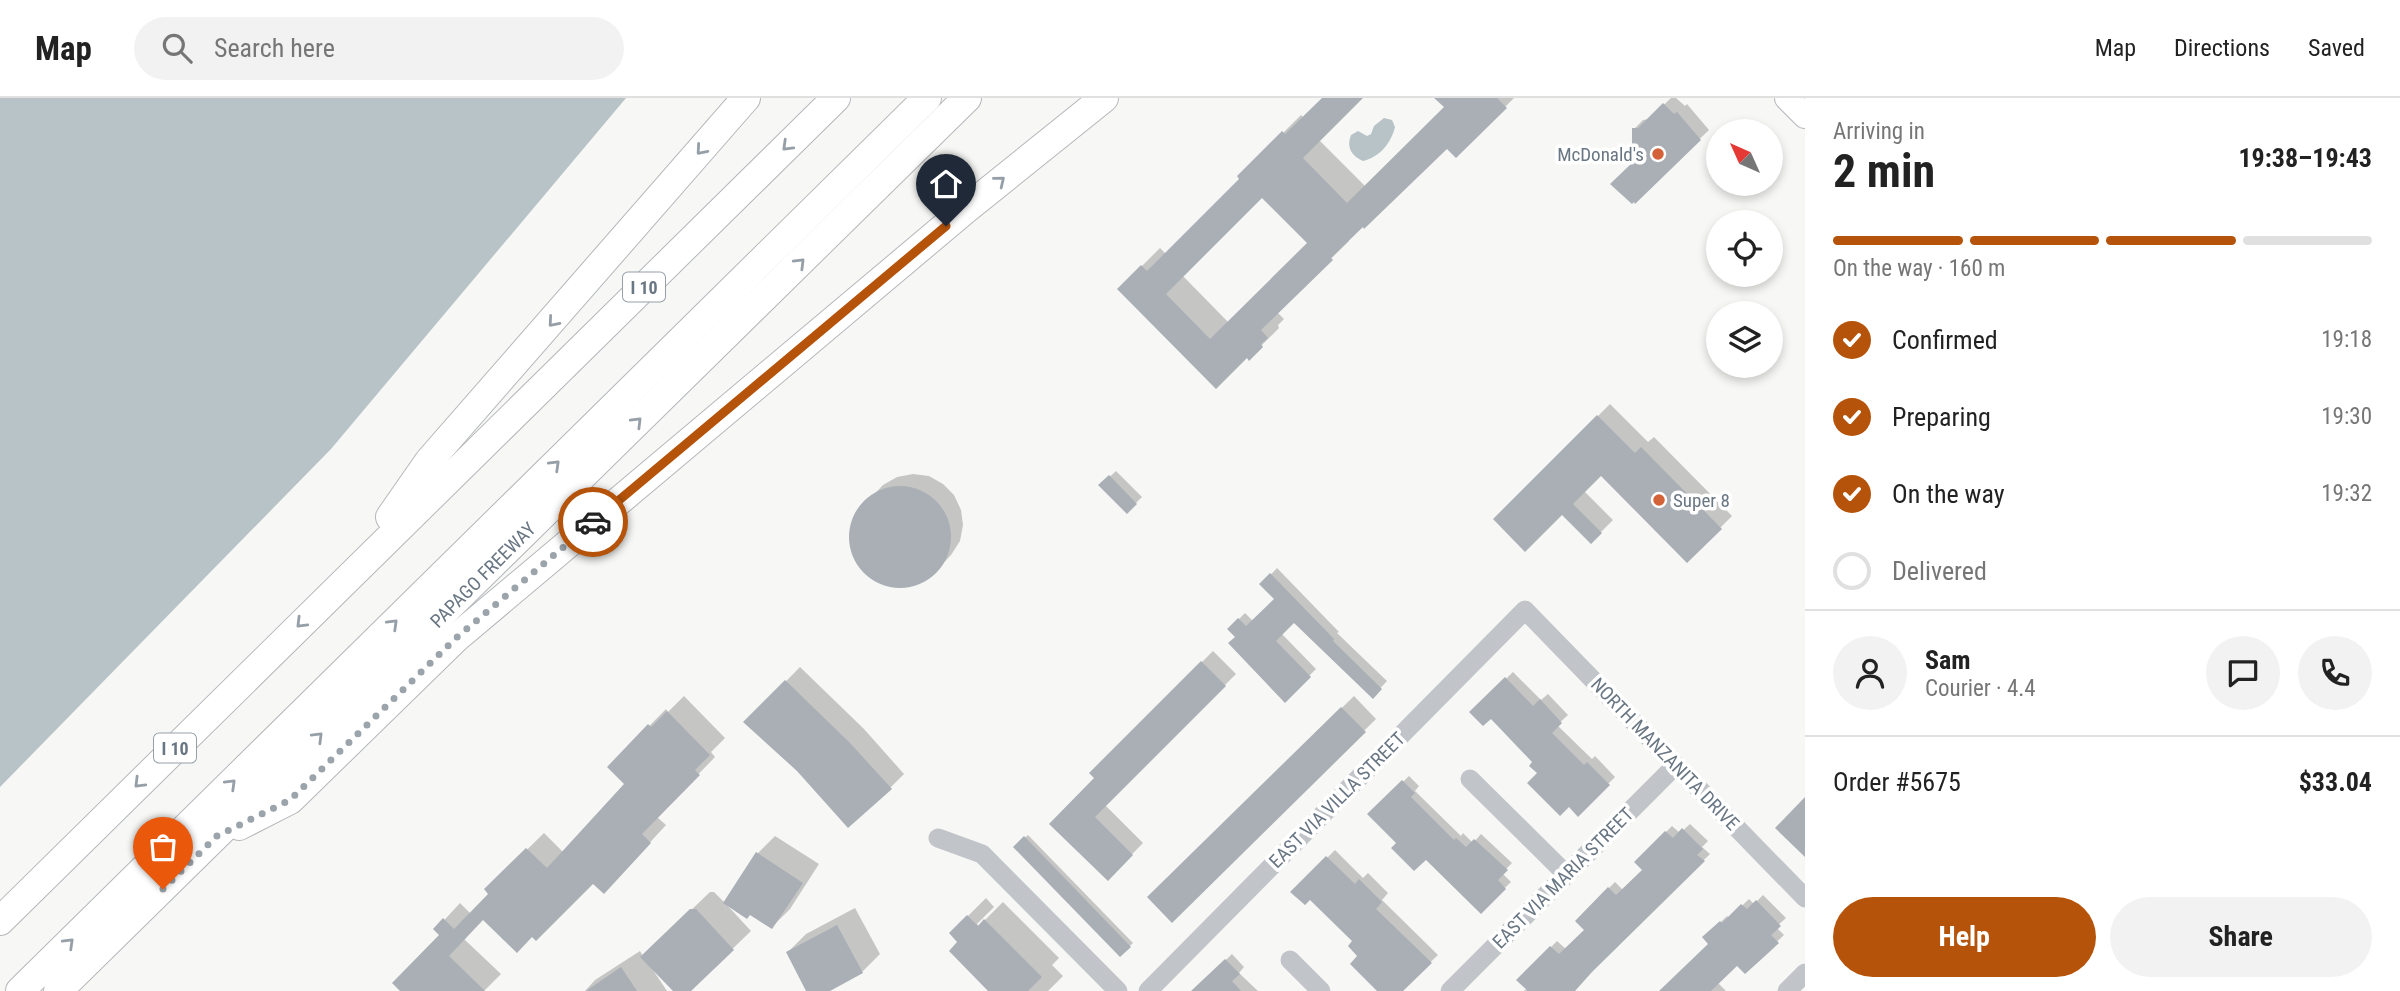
<!DOCTYPE html>
<meta charset="utf-8">
<style>
body{margin:0;font-family:"Roboto Condensed",sans-serif;background:#f2f2f2;color:#222;height:100vh;display:flex;flex-direction:column;font-size:26px;white-space:nowrap}
*{box-sizing:border-box;margin:0}
p{font-size:23px;color:#767676}
.icon{flex:none;width:38px;height:38px;fill:none;stroke:currentColor;stroke-width:2;stroke-linecap:round;stroke-linejoin:round}
.map{position:relative;flex:1;overflow:hidden}
.drawer{display:flex;flex-direction:column;background:#fff;width:595px}
.drawer>*{flex:none}
.needle{width:46px;rotate:315deg}
.controls{position:absolute;left:1706px;top:21px;display:grid;gap:14px}
.controls a{display:grid;place-items:center;width:77px;height:77px;border-radius:50%;background:#fff;box-shadow:0 4px 10px #0003;font-size:35px}
.pin{position:absolute;display:grid;place-items:center;width:60px;height:60px;color:#fff;margin:-72px -30px;border-radius:50% 50% 50% 0;rotate:-45deg;box-shadow:0 0 7px #0007}
.pin .icon{rotate:45deg}
.courier{position:absolute;display:grid;place-items:center;width:70px;height:70px;margin:-35px;border:5px solid #b45309;border-radius:50%;background:#fff;color:#222;box-shadow:0 2px 9px #0007}
.summary em{font-style:normal;font-weight:700}
.summary div{display:flex;flex-direction:column-reverse}
.summary{display:flex;align-items:center;justify-content:space-between;height:119px;padding:0 28px}
h1{font-size:46px;font-weight:700;line-height:52px}
.bar{display:grid;grid-template-columns:repeat(4,1fr);gap:10px 7px;align-content:center;height:84px;padding:0 28px}
.bar i{height:9px;border-radius:5px;background:#e0e0e0}
.bar .current{background:#b45309}
.bar p{grid-column:span 4}
.line{display:flex;align-items:center;gap:18px;padding:0 28px;border-top:2px solid #e0e0e0}
.line div{flex:1}
.round{display:grid;place-items:center;flex:none;width:74px;height:74px;border-radius:37px;background:#f2f2f2}
ol{padding:0 28px;list-style:none}
li{display:flex;align-items:center;gap:21px;height:77px}
li p{margin-inline-start:auto}
li .icon{padding:7px;border-radius:50%;background:#b45309;color:#fff;stroke-width:4}
li:last-child{color:#767676}
li i{width:38px;height:38px;border:4px solid #e0e0e0;border-radius:50%}
.cta{display:flex;gap:14px;margin-top:auto;padding:14px 28px}
.cta a{flex:1;height:80px;border-radius:42px;background:#b45309;color:#fff;font-size:28px;font-weight:700;line-height:80px;text-align:center}
.cta a+a{background:#f2f2f2;color:#222}
header{display:flex;align-items:center;gap:42px;box-sizing:border-box;height:98px;padding:0 35px;background:#fff;border-bottom:2px solid #e0e0e0}
header strong{font-size:33px}
nav{display:flex;gap:38px;margin-inline-start:auto;font-size:24px}
.search{width:490px;height:63px;background:#f2f2f2;display:flex;align-items:center;gap:18px;box-sizing:border-box;padding:0 24px;border-radius:38px;color:#767676;font-size:26px}
main{display:flex;flex:1;min-height:0}
.map>svg:first-child{display:block}
.water{fill:#b8c3c7}
.shadow{fill:#0003;fill-rule:evenodd}
.building{fill:#a9afb5;fill-rule:evenodd}
.lines{fill:none;stroke-linecap:round;stroke-linejoin:round}
.major-casing{stroke:#b5b8bc;stroke-width:26}
.highway-casing{stroke:#b4b7ba;stroke-width:30}
.minor{stroke:#c1c4c8;stroke-width:19}
.major{stroke:#fff;stroke-width:24}
.highway{stroke:#fff;stroke-width:28}
.oneway{stroke:#969fa8}
.done{stroke:#9ba3ab;stroke-width:7;stroke-dasharray:0 12.6}
.route{stroke:#b45309;stroke-width:9}
.poi-dot{fill:#d46238;stroke:#fff;stroke-width:2.5}
.labels{text-anchor:middle;dominant-baseline:central;stroke-width:7;stroke-linejoin:round;paint-order:stroke}
.shield{fill:#fff;stroke:#969fa8;stroke-width:2}
.shield-label{font-size:18px;font-weight:bold;fill:#697683}
.poi-label{font-size:19px;fill:#697683;stroke:#fff;text-anchor:end}
.street-label{font-size:19px;fill:#697683;stroke:#fff}
</style>
<header>
<strong>Map</strong>
<div class="search"><svg class="icon" aria-label="search" viewBox="0 0 24 24"><circle cx="10" cy="10" r="6"/><path d="M15 15l6 6"/></svg>Search here</div>
<nav><a>Map</a><a>Directions</a><a>Saved</a></nav>
</header>
<main>
<div class="map">
<svg width="1805" height="893" viewBox="0 0 1805 893">
<rect width="100%" height="100%" fill="#f7f7f5"/>
<g class="water">
<path d="M0,0h626l-295,351 -331,338z"/>
<path d="M1384,20l8,2 3,7c-4,16 -15,30 -32,34 -11,-5 -17,-13 -12,-26l7,-4 9,5 4,-2 3,-8z"/>
</g>
<g class="shadow">
<path d="M1324,0h37l-42,42 47,47 80,-80 -9,-9h77l-58,58 -9,-10 -84,79 -15,14 1,2 -72,71 7,7 -6,6 1,3 -30,30 -2,-2 -31,30 -97,-97 41,-41 6,6 76,-75 15,-20 44,-44 3,3zM1262,98l47,47 -80,80 -47,-48z"/>
<path d="M1671,0h5l9,8 2,-2 22,26 -74,71 -1,-72 9,-9 6,-1z"/>
<path d="M1610,306l38,38 6,-5 78,79 -45,45 -86,-87 -17,17 29,29 -22,22 -29,-30 -67,7z"/>
<path d="M1116,373l26,26 -15,15 -26,-27z"/>
<path d="M913,376l16,2 14,8 11,11 7,15 2,15 -3,16 -9,14 -13,14 -13,10 -15,6 -17,1 -15,-5 -13,-10 -9,-14 -5,-16 1,-16 7,-15 24,-25 14,-8z"/>
<path d="M1277,470l62,64 -2,1 50,48 -14,15 -79,-75 -13,12 35,36 -31,31 -56,-71 16,-16 8,8 24,-22 -15,-15z"/>
<path d="M1213,553l23,23 -131,131 38,38 -35,36 -56,-55 45,-46 -6,-5z"/>
<path d="M800,569l64,62 40,45 -14,14 -92,-19 -52,-47z"/>
<path d="M1513,574l28,28 7,-6 20,21 -11,10 35,34 3,-3 20,21 -37,37 -39,-41 -5,-11 -43,-45 -19,-5z"/>
<path d="M684,598l41,42 -14,14 4,5 -58,60 9,8 -46,50 -27,6 -109,37 -20,21 37,35 -17,17h-81l-9,-8 48,-48 -6,-6 24,-26 11,11 20,-20 -4,-5 57,-56 19,19 64,-68 -18,-17 57,-58 2,3z"/>
<path d="M1354,598l22,23 -204,202 -23,-24z"/>
<path d="M1409,678l10,10 -4,5 46,45 2,-3 10,10 8,-9 31,29 -10,10 9,9 -30,29 -55,-54 -28,-14 -28,-29z"/>
<path d="M1690,726l18,17 -6,6 8,7 -114,111 -23,26h-49l3,-3 -8,-8 38,-39 9,8 20,-19 9,-28 20,-20 8,8 21,-20 -8,-8 36,-36 8,7z"/>
<path d="M1028,737l105,108 -13,12 -105,-108z"/>
<path d="M775,738l44,28 -29,45 -18,18 -22,-14 -23,-8 24,26 -62,60h-13l-22,-22 -1,1 14,21h-82l10,-11 45,-29 3,5 67,-64h4l11,11 32,-49z"/>
<path d="M1335,752l28,28 5,-5 20,20 -6,7 56,55 -38,36 -9,-7 -8,7h-4l-27,-27 8,-8 -5,-15 -45,-44 -17,-5z"/>
<path d="M1763,797l23,23 -10,9 8,8 -39,37 -8,-8 -19,19 8,8h-65l50,-48 -6,-6 22,-21 2,2 20,-19 5,5z"/>
<path d="M986,800l8,9 -17,17 2,2 24,-24 56,56 -7,7 11,11 -15,15h-58l-39,-40 9,-9 -9,-9z"/>
<path d="M855,810l25,46 -18,18 -36,19h-18l-20,-39 18,-18z"/>
<path d="M1232,856l12,13 -5,6 19,18h-64z"/>
</g>
<g class="building">
<path d="M1322,0h41l-60,60 44,45 97,-96 -10,-9h63l10,10 -51,50 -9,-9 -83,80 -1,-2 -32,31 2,2 -72,70 7,8 -7,6 2,3 -14,14 -2,-3 -31,31 -99,-100 24,-24 6,6 92,-92 -2,-3 45,-45 3,3zM1262,100l45,45 -97,96 -44,-45z"/>
<path d="M1663,5l11,11 3,-2 24,28 -66,64 -1,-2 -2,2 -22,-20 23,-22 -5,-5 4,-3v-26h6z"/>
<path d="M1597,317l38,38 6,-6 81,82 -35,34 -86,-87 -28,28 29,29 -11,11 -29,-29 -37,37 -32,-33z"/>
<path d="M1109,377l28,29 -10,10 -29,-29z"/>
<circle cx="900" cy="439" r="51"/>
<path d="M1270,475l64,66 -1,2 49,48 -9,10 -79,-76 -18,18 35,36 -26,26 -57,-60 7,-6 -8,-8 11,-11 8,8 28,-27 -15,-15z"/>
<path d="M1201,563l25,25 -131,131 38,38 -25,26 -59,-57 45,-46 -5,-5z"/>
<path d="M1505,579l28,29 7,-7 22,24 -10,10 32,32 3,-3 23,23 -32,32 -9,-10 -9,9 -33,-33 10,-10 -8,-7 3,-4 -41,-43 -8,7 -14,-14z"/>
<path d="M785,582l65,63 42,46 -44,39 -51,-57 -54,-49z"/>
<path d="M1341,609l25,25 -194,191 -25,-26z"/>
<path d="M667,613l43,44 -15,15 5,5 -58,59 9,9 -47,51 -11,-10 -57,57 -4,-4 -15,16 -34,-33 -34,36 36,35h-85l-8,-8 47,-48 -6,-6 10,-11 11,11 34,-35 -4,-5 42,-41 21,20 77,-84 -17,-17 41,-43 3,3z"/>
<path d="M1402,682l13,13 -4,4 43,43 2,-2 10,9 8,-8 34,31 -10,10 8,9 -25,25 -55,-54 -12,11 -23,-23 5,-5 -29,-29z"/>
<path d="M1805,699v60l-30,-29z"/>
<path d="M1682,730l21,21 -6,6 8,6 -113,111 -17,19h-47l-12,-11 34,-34 9,8 25,-24 -9,-9 33,-34 8,8 26,-25 -8,-8 31,-31 8,7z"/>
<path d="M1024,738l107,111 -11,10 -107,-110z"/>
<path d="M756,754l47,31 -31,46 -22,-14 -3,4 -24,-16z"/>
<path d="M1326,758l29,28 4,-5 23,23 -6,7 56,54 -29,28h-26l-27,-27 7,-8 -9,-10 4,-5 -42,-41 -5,5 -15,-13z"/>
<path d="M1756,802l25,26 -10,9 8,8 -14,13 -20,18 -8,-8 -26,25h-52l49,-47 -6,-7 18,-16 2,2 19,-19 6,5z"/>
<path d="M690,811h6l38,41 -43,41h-18l-33,-34z"/>
<path d="M967,817l11,11 6,-7 58,58 -14,14h-40l-39,-40 8,-9 -8,-9z"/>
<path d="M837,827l26,48 -33,18h-24l-20,-39z"/>
<path d="M1225,861l15,15 -8,7 9,10h-50z"/>
<path d="M621,869l16,24h-51z"/>
</g>
<g class="lines">
<defs>
<path id="major" d="M1787,0l18,18"/>
<g id="highway">
<path d="M390,419l39,-56 317,-363"/>
<path d="M239,728l51,-26 166,-162 510,-429 138,-111"/>
<path d="M0,823l836,-823"/>
<path d="M20,893l907,-893"/>
<path d="M58,893l909,-893"/>
</g>
</defs>
<use href="#major" class="major-casing"/>
<use href="#highway" class="highway-casing"/>
<g class="minor">
<path d="M1470,681l96,95"/>
<path d="M938,740l44,16 136,137"/>
<path d="M1290,862l31,31"/>
<path d="M1148,893l377,-381 280,288"/>
<path d="M1450,893l226,-226"/>
<path d="M1787,893l18,-18"/>
</g>
<use href="#major" class="major"/>
<use href="#highway" class="highway"/>
</g>
<defs><path id="oneway-chevron" d="M-2-3.5L2.5 0L-2 3.5" fill="none" stroke-width="1.6" stroke-linecap="round" stroke-linejoin="round" transform="scale(1.75)"/></defs>
<g class="oneway">
<use href="#oneway-chevron" transform="translate(787 48) rotate(136)"/>
<use href="#oneway-chevron" transform="translate(701 52) rotate(131)"/>
<use href="#oneway-chevron" transform="translate(1000 83) rotate(-39)"/>
<use href="#oneway-chevron" transform="translate(800 165) rotate(-45)"/>
<use href="#oneway-chevron" transform="translate(553 224) rotate(131)"/>
<use href="#oneway-chevron" transform="translate(637 324) rotate(-45)"/>
<use href="#oneway-chevron" transform="translate(555 367) rotate(-44)"/>
<use href="#oneway-chevron" transform="translate(301 525) rotate(135)"/>
<use href="#oneway-chevron" transform="translate(393 526) rotate(-44)"/>
<use href="#oneway-chevron" transform="translate(318 639) rotate(-45)"/>
<use href="#oneway-chevron" transform="translate(139 685) rotate(135)"/>
<use href="#oneway-chevron" transform="translate(231 686) rotate(-44)"/>
<use href="#oneway-chevron" transform="translate(69 845) rotate(-44)"/>
</g>
<g class="lines">
<path class="done" d="M163,791l54,-53 73,-36 166,-162 137,-116"/>
<path class="route" d="M593,424l353,-296"/>
</g>
<g class="poi-dot">
<circle cx="1658" cy="56" r="7"/>
<circle cx="1659" cy="402" r="7"/>
</g>
<g class="labels">
<g class="shield">
<rect x="623" y="174.5" width="42" height="29" rx="5"/>
<rect x="154" y="635.5" width="42" height="29" rx="5"/>
</g>
<g class="shield-label">
<text x="644" y="189">I 10</text>
<text x="175" y="650">I 10</text>
</g>
<g class="poi-label">
<text x="1644" y="56">McDonald's</text>
<text x="1673" y="402" text-anchor="start">Super 8</text>
</g>
<g class="street-label">
<text transform="translate(483 477) rotate(-45)">PAPAGO FREEWAY</text>
<text transform="translate(1665 656) rotate(46)">NORTH MANZANITA DRIVE</text>
<text transform="translate(1337 702) rotate(-45)">EAST VIA VILLA STREET</text>
<text transform="translate(1563 780) rotate(-45)">EAST VIA MARIA STREET</text>
</g>
</g>
</svg>
<div class="controls">
<a><svg class="needle" viewBox="-14 -14 28 28"><path d="M0-13l5 13h-10z" fill="#e53935"/><path d="M0 13l5-13h-10z" fill="#767676"/></svg></a>
<a><svg class="icon" aria-label="locate" viewBox="0 0 24 24"><circle cx="12" cy="12" r="6"/><path d="M12 2v4M12 18v4M2 12h4M18 12h4"/></svg></a>
<a><svg class="icon" aria-label="layers" viewBox="0 0 24 24"><path d="M12 4l9 5-9 5-9-5zM3 14l9 5 9-5"/></svg></a>
</div>
<div class="pin" style="left:163px;top:791px;background:#ea580c"><svg class="icon" aria-label="bag" viewBox="0 0 24 24"><path d="M5 8h14l-1 12H6zM9 8a3 3 0 0 1 6 0"/></svg></div>
<div class="pin" style="left:946px;top:128px;background:#1f2937"><svg class="icon" aria-label="home" viewBox="0 0 24 24"><path d="M3 11l9-7 9 7M6 9v11h12V9"/></svg></div>
<div class="courier" style="left:593px;top:424px"><svg class="icon" aria-label="car" viewBox="0 0 24 24"><path d="M5 17H2v-5l4-1 3-4h7l3 4 3 1v5h-3M9 17h6M6 11h13"/><circle cx="7" cy="17" r="2"/><circle cx="17" cy="17" r="2"/></svg></div>
</div>
<section class="drawer">
<div class="summary"><div><h1>2 min</h1><p>Arriving in</p></div><em>19:38–19:43</em></div>
<div class="bar"><i class="current"></i><i class="current"></i><i class="current"></i><i></i><p>On the way · 160 m</p></div>
<ol>
<li><svg class="icon" aria-label="check" viewBox="0 0 24 24"><path d="M5 12l5 5 9-10"/></svg>Confirmed<p>19:18</p></li>
<li><svg class="icon" aria-label="check" viewBox="0 0 24 24"><path d="M5 12l5 5 9-10"/></svg>Preparing<p>19:30</p></li>
<li><svg class="icon" aria-label="check" viewBox="0 0 24 24"><path d="M5 12l5 5 9-10"/></svg>On the way<p>19:32</p></li>
<li><i></i>Delivered</li>
</ol>
<div class="line" style="height:126px"><a class="round"><svg class="icon" aria-label="person" viewBox="0 0 24 24"><circle cx="12" cy="8" r="4"/><path d="M4 21q1-7 8-7t8 7"/></svg></a><div><b>Sam</b><p>Courier · 4.4</p></div><a class="round"><svg class="icon" aria-label="chat" viewBox="0 0 24 24"><path d="M4 5h16v11H9l-5 4z"/></svg></a><a class="round"><svg class="icon" aria-label="phone" viewBox="0 0 24 24"><path d="M5 4h4l2 5-3 2q2 4 5 5l2-3 5 2v4C11 20 4 13 5 4z"/></svg></a></div>
<div class="line" style="height:91px"><div>Order #5675</div><b>$33.04</b></div>
<div class="cta"><a>Help</a><a>Share</a></div>
</section>
</main>
